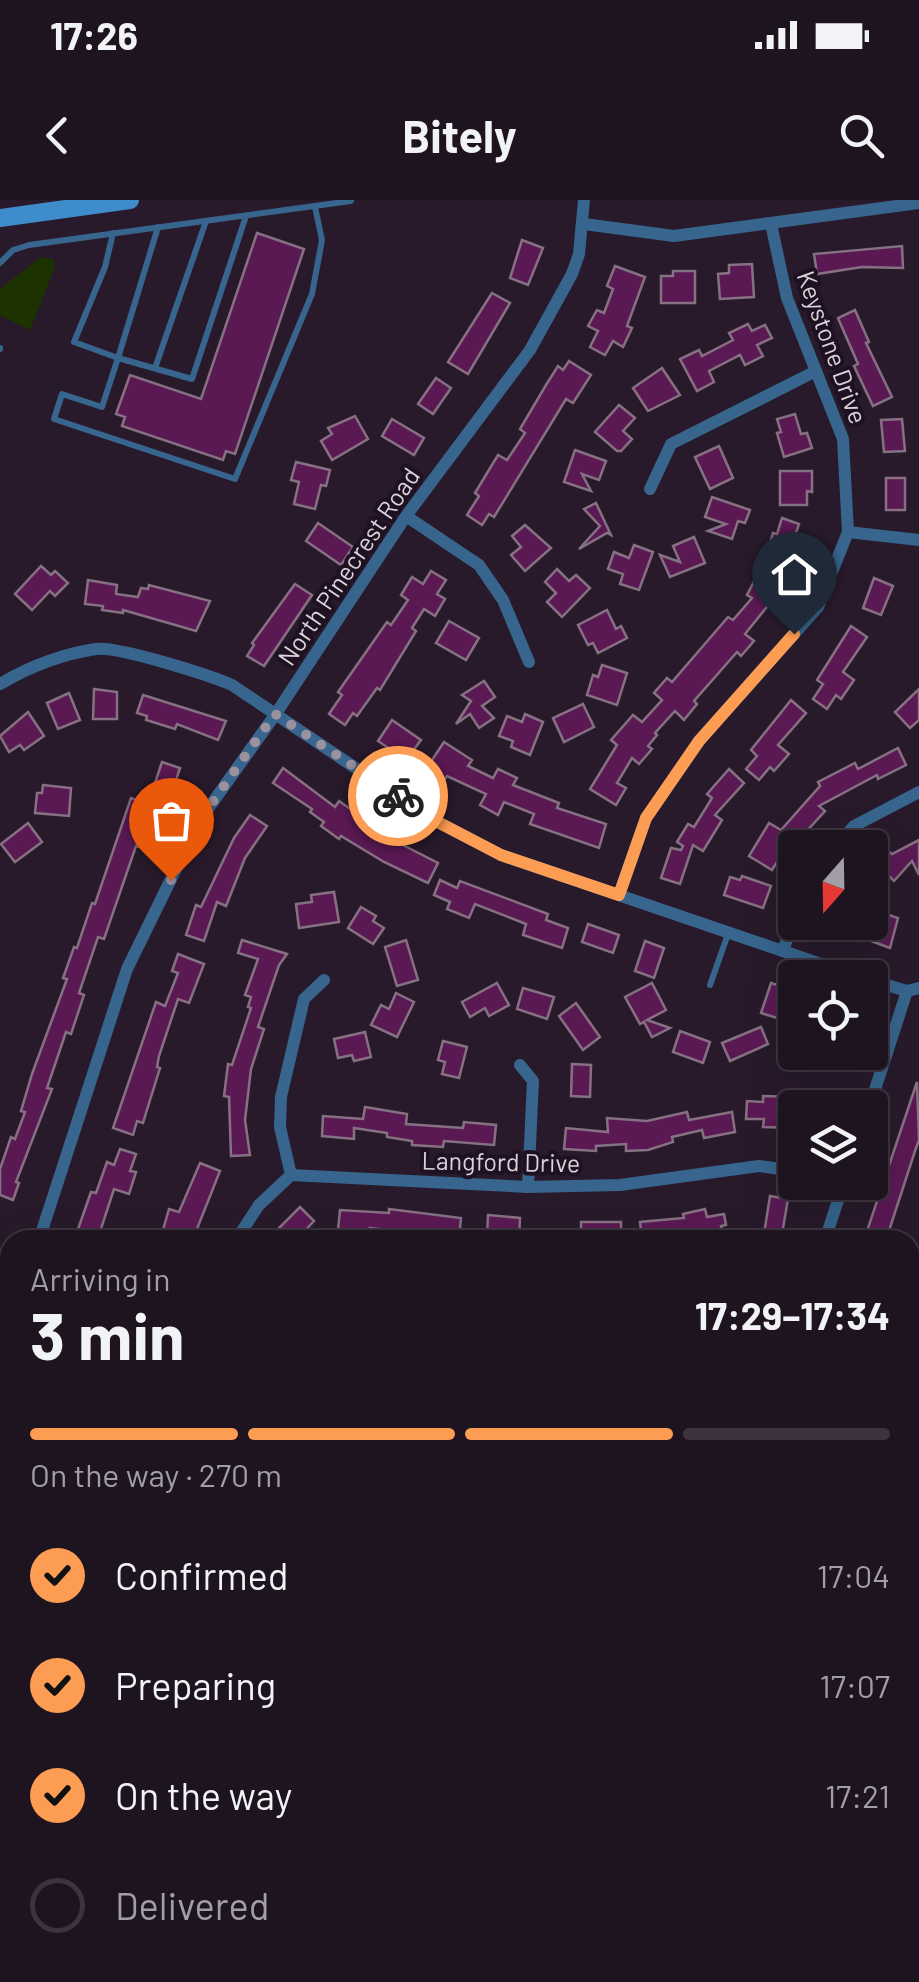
<!DOCTYPE html>
<meta charset="utf-8">
<style>
body{margin:0;font-family:Barlow,sans-serif;background:#2b212d;color:#f1f3f6;height:100vh;display:flex;flex-direction:column;font-size:38px;white-space:nowrap}
*{box-sizing:border-box;margin:0}
p{font-size:32px;color:#a19ea5}
.icon{flex:none;width:55px;height:55px;fill:none;stroke:currentColor;stroke-width:2;stroke-linecap:round;stroke-linejoin:round}
.map{position:relative;flex:1;overflow:hidden}
.side{position:absolute;left:0px;top:1030px;width:920px;height:752px;display:flex;flex-direction:column;background:#1e1420;border-radius:30px 30px 0 0;box-shadow:0 10px 40px #0002,0 0 0 2px #3c333e}
.side>*{flex:none}
.needle{width:65px;rotate:200deg}
.controls{position:absolute;left:778px;top:630px;display:grid;gap:20px}
.controls a{display:grid;place-items:center;width:110px;height:110px;border-radius:10px;background:#1e1420;box-shadow:0 10px 40px #0002,0 0 0 2px #3c333e;font-size:50px}
.pin{position:absolute;display:grid;place-items:center;width:85px;height:85px;color:#fff;margin:-102px -42px;border-radius:50% 50% 50% 0;rotate:-45deg;box-shadow:0 0 10px #0007}
.pin .icon{rotate:45deg}
.courier{position:absolute;display:grid;place-items:center;width:100px;height:100px;margin:-50px;border:8px solid #fc9d53;border-radius:50%;background:#fff;color:#222;box-shadow:0 2px 12px #0007}
.head em{font-style:normal;font-weight:700}
.head div{display:flex;flex-direction:column-reverse}
.head{display:flex;align-items:center;justify-content:space-between;height:170px;padding:0 30px}
h1{font-size:65px;font-weight:700;line-height:75px}
.bar{display:grid;grid-template-columns:repeat(4,1fr);gap:15px 10px;align-content:center;height:120px;padding:0 30px}
.bar i{height:12px;border-radius:8px;background:#3c333e}
.bar .on{background:#fc9d53}
.bar p{grid-column:span 4}
ol{padding:0 30px;list-style:none}
li{display:flex;align-items:center;gap:30px;height:110px}
li p{margin-inline-start:auto}
li .icon{padding:10px;border-radius:50%;background:#fc9d53;color:#111;stroke-width:4}
li:last-child{color:#a19ea5}
li i{width:55px;height:55px;border:5px solid #3c333e;border-radius:50%}
.status{display:flex;justify-content:space-between;align-items:center;height:70px;padding:0 50px;background:#1e1420;direction:ltr}
.status svg{height:28px;fill:currentColor}
header{display:flex;justify-content:space-between;align-items:center;height:130px;padding:0 30px;background:#1e1420;font-size:45px;font-weight:700}
.map>svg:first-child{display:block}
.green{fill:#1c3300}
.lines{fill:none;stroke-linecap:round;stroke-linejoin:round}
.stream{stroke:#424549;stroke-width:4}
.building{fill:#5b1954;stroke:#867182;stroke-width:2.5}
.service{stroke:#37658d;stroke-width:6}
.minor{stroke:#37658d;stroke-width:12}
.secondary{stroke:#3e8ccc;stroke-width:18}
.done{stroke:#9c929f;stroke-width:10;stroke-dasharray:0 18}
.route{stroke:#fc9d53;stroke-width:12}
.labels{text-anchor:middle;dominant-baseline:central;stroke-width:8;stroke-linejoin:round;paint-order:stroke}
.street-label{font-size:25px;fill:#dbd2dd;stroke:#1e1121}
</style>
<div class="status"><b>17:26</b><svg viewBox="0 0 49 12"><path d="M0 12V9h3v3zM5 12V6h3v6zM10 12V3h3v9zM15 12V0h3v12zM26 1h20v11H26zM47 4h2v5h-2z"/></svg></div>
<header><svg class="icon" aria-label="back" viewBox="0 0 24 24"><path d="M15 5l-7 7 7 7"/></svg>Bitely<svg class="icon" aria-label="search" viewBox="0 0 24 24"><circle cx="10" cy="10" r="6"/><path d="M15 15l6 6"/></svg></header>
<div class="map">
<svg width="919" height="1782" viewBox="0 0 919 1782">
<rect width="100%" height="100%" fill="#281a2b"/>
<g class="green">
<path d="M41,57l12,2 2,8 -25,63 -30,-15v-26z"/>
<path d="M919,1061v392l-9,-3v-364z"/>
</g>
<g class="lines">
<path class="stream" d="M910,1137l9,-2"/>
</g>
<g class="building">
<path d="M257,33l47,16 -69,205 -9,-3 -3,9 -101,-34 3,-9 -9,-3 14,-39 71,24z"/>
<path d="M522,40l21,8 -15,37 -18,-7z"/>
<path d="M902,46l1,22 -41,-1 -45,7 -3,-20z"/>
<path d="M752,64l2,33 -34,2 -2,-25 11,-1v-8z"/>
<path d="M615,66l30,11 -18,49 5,2 -9,19 -10,-6 -8,14 -15,-8 8,-16 -10,-5 9,-16 7,3 9,-24 -6,-3z"/>
<path d="M673,71h22v32h-34v-27h12z"/>
<path d="M492,93l18,10 -42,71 -20,-12z"/>
<path d="M855,110l14,32 -3,1 26,54 -19,9 -19,-40 4,-2 -20,-46z"/>
<path d="M748,124l4,7 13,-6 7,13 -15,7 6,11 -18,9 -5,-10 -31,16 5,11 -17,9 -17,-32 19,-9 3,6 31,-16 -4,-7z"/>
<path d="M569,161l22,14 -18,28 -7,-4 -72,118 -5,-3 -7,11 -15,-10 12,-19 -4,-3 23,-38 9,5 18,-27 -5,-4 26,-44 12,-19 5,4z"/>
<path d="M662,168l18,27 -32,16 -15,-23z"/>
<path d="M436,178l15,10 -18,26 -15,-10z"/>
<path d="M619,205l16,13 -12,13 9,8 -11,12h-4l-22,-19z"/>
<path d="M795,214l6,20 6,-1 5,15 -28,9 -7,-24 4,-1 -4,-13z"/>
<path d="M355,216l13,23 -36,21 -11,-19 11,-7 -4,-6z"/>
<path d="M392,219l32,19 -10,17 -32,-19z"/>
<path d="M902,219l3,32 -21,1 -3,-32z"/>
<path d="M719,246l14,32 -23,11 -15,-32z"/>
<path d="M575,250l31,11 -7,19 -17,-6 9,17 -27,-9z"/>
<path d="M296,262l34,8 -4,16 -5,-1 -6,24 -21,-5 5,-22 -8,-2z"/>
<path d="M780,271h32v21l-5,-1v14h-27z"/>
<rect x="886" y="278" width="19" height="32"/>
<path d="M712,297l38,13 -5,13 -7,-2 -6,18 -24,-8 18,-7 -21,-7z"/>
<path d="M596,303l15,32 -4,-2 -28,16 21,-23 -16,-17z"/>
<path d="M782,318l17,6 -5,15 13,4 -6,19 -34,-10 6,-19 4,1z"/>
<path d="M318,323l35,24 -12,18 -35,-24z"/>
<path d="M525,325l26,23 -26,23 -14,-16 10,-8 -9,-11z"/>
<path d="M694,337l11,26 -35,14 -10,-22 20,7 -7,-16z"/>
<path d="M634,345l19,7 -14,38 -19,-6 3,-10 -15,-5 6,-17 15,6z"/>
<path d="M41,366l10,9 4,-4 13,12 -13,13 -5,-5 -18,19 -17,-16z"/>
<path d="M762,366l28,14 -8,20 -7,-3 -30,37 9,7 -13,15 -4,-4 -43,49 3,3 -13,16 -9,-9 -20,22 2,2 -9,11 4,3 -13,15 -7,-6 -15,25 9,5 -10,17 -26,-16 27,-44 -6,-5 22,-25 9,7 20,-22 -8,-7 13,-15 5,4 56,-65 5,3 19,-22 -5,-3z"/>
<path d="M557,369l12,12 7,-6 14,13 -28,29 -15,-15 9,-9 -11,-11z"/>
<path d="M431,371l15,9 -9,14 8,5 -10,17 -11,-7 -12,19 4,3 -36,59 -3,-2 -20,28 -4,-3 -8,12 -16,-11 13,-19 -4,-3 49,-70 4,3 17,-25 -7,-5 11,-18 11,7z"/>
<path d="M874,378l19,8 -12,29 -18,-7z"/>
<path d="M88,380l29,5 -1,9 22,3 3,-9 7,1 1,-4 61,16 -14,30 -73,-21v3l-21,-3 1,-4 -18,-2z"/>
<path d="M295,384l17,11 -48,71 -17,-10 7,-11 -2,-2z"/>
<path d="M607,410l9,19 5,-3 6,12 -29,15 -5,-10 -5,2 -10,-20z"/>
<path d="M449,421l30,17 -13,22 -30,-17z"/>
<path d="M851,426l16,11 -24,35 11,8 -13,19 -5,-4 -9,14 -14,-10 10,-15 -6,-4z"/>
<path d="M602,465l25,8 -10,32 -30,-10 6,-20 5,2z"/>
<path d="M484,481l11,16 -13,9 12,12 -15,10 -9,-14 -14,10 15,-23 -9,-6z"/>
<path d="M94,489l23,3v27h-24z"/>
<path d="M919,489v31l-9,8 -15,-16z"/>
<path d="M69,493l11,27 -22,9 -11,-26z"/>
<path d="M143,495l83,26 -8,19 -41,-16 -2,5 -29,-9 1,-4 -10,-3z"/>
<path d="M791,500l15,13 -28,32 11,9 -15,17 -4,-4 -11,13 -13,-11 11,-13 -6,-6z"/>
<path d="M583,504l11,23 -30,15 -11,-24z"/>
<path d="M28,512l16,24 -20,14 -4,-5 -11,7 -9,-16z"/>
<path d="M525,514l18,8 -13,33 -19,-8 2,-6 -14,-5 8,-20 15,6z"/>
<path d="M392,520l29,20 -15,20 -28,-19z"/>
<path d="M444,542l28,18 -4,6 25,12 5,-9 19,9 -4,7 46,18 -2,5 49,16 -7,24 -69,-24 4,-10 -30,-12 -6,13 -18,-10 6,-11 -39,-18 -3,4 -18,-11z"/>
<path d="M898,548l8,17 -28,14 -1,-4 -58,31 6,5 -22,24 -6,-5 -25,40 -23,-14 20,-33 12,7 39,-44 -2,-4 37,-19 3,6z"/>
<path d="M162,562l18,6 -10,31 -7,-3 -10,29 -5,-2 -8,24 -4,-1 -32,93 -6,-2 -19,56 5,2 -13,39 -5,-2 -19,56 5,1 -36,93 3,1 -6,17 -13,-5v-26l11,-32 4,2 10,-27 -4,-1 11,-37 35,-95 -4,-1 11,-31 3,1 15,-45 3,1 36,-106 17,6z"/>
<path d="M283,568l52,39 4,-6 58,41 41,21 -10,20 -44,-21 -43,-26 -2,3 -18,-13 3,-4 -14,-10 2,-3 -39,-26z"/>
<path d="M729,569l15,14 -29,32 7,5 -19,31 -10,-6 -13,39 -19,-6 10,-30 10,2 2,-4 -6,-4 11,-18 6,3 18,-29 -5,-4z"/>
<path d="M43,585l28,3 -2,28 -34,-3 2,-20h5z"/>
<path d="M250,615l17,11 -22,32 -19,48 -9,-4 -13,39 -18,-6 10,-30 5,2 33,-69z"/>
<path d="M28,623l14,19 -27,20 -14,-18z"/>
<path d="M919,640v35l-7,-14 -18,20 -5,-5 -9,10 -10,-9v-7l18,-19 4,3z"/>
<path d="M742,676l29,10 -8,22 -39,-13 6,-18 10,3z"/>
<path d="M440,680l17,8 3,-7 88,33 -2,6 22,8 -6,20 -39,-13 3,-11 -51,-20 -6,14 -22,-9 3,-7 -16,-7z"/>
<path d="M334,692l5,30 -40,6 -3,-24 16,-2 -1,-7z"/>
<path d="M361,707l15,9 -3,5 11,7 -11,16 -25,-16z"/>
<path d="M880,712l18,6 -8,30 -64,-24 51,-2z"/>
<path d="M588,724l31,11 -6,18 -31,-11z"/>
<path d="M242,740l45,14 -8,11 -21,62 6,2 -13,40 -6,51 5,35 -19,1 -2,-59 -5,-1 4,-32 4,1 19,-57 -3,-1 3,-10 -6,-2 13,-36 -20,-6z"/>
<path d="M406,740l12,40 -21,6 -12,-39z"/>
<path d="M645,741l19,7 -10,30 -19,-7z"/>
<path d="M178,754l26,10 -15,39 -11,-4 -19,57 -2,11 3,1 -14,45 -3,10 -6,-2 -4,14 -20,-7 43,-126 9,4 13,-33 -6,-2z"/>
<path d="M497,783l12,22 -20,11 -4,-8 -15,9 -8,-15z"/>
<path d="M652,783l14,27 -19,10 23,8 -18,9 -8,-15 -4,2 -15,-27z"/>
<path d="M771,783l19,6 -10,30 -19,-6z"/>
<path d="M523,788l31,9 -7,22 -30,-10z"/>
<path d="M396,793l18,9 -17,35 -26,-12 10,-20 8,4z"/>
<path d="M576,803l24,34 -17,13 -24,-34z"/>
<path d="M761,827l7,17 -38,17 -8,-18z"/>
<path d="M680,831l30,11 -7,21 -30,-11z"/>
<path d="M365,832l6,25 -17,4 -2,-6 -14,3 -4,-19z"/>
<path d="M443,841l24,6 -8,31 -17,-4 3,-12 -7,-2z"/>
<path d="M572,864l19,1 -1,32 -19,-1z"/>
<path d="M917,882l2,58 -4,11 -29,89h-22z"/>
<path d="M763,896l32,1v31l-32,-1 1,-8h-18l1,-18 16,1z"/>
<path d="M365,907l42,7 -1,10 57,4 1,-6 32,3 -2,20 -50,-4 -1,6 -31,-2v-4l-25,-4v-4l-33,-5v11l-32,-3 1,-20 40,3z"/>
<path d="M687,912l2,8 43,-8 3,20 -31,6 -2,-8 -30,7 1,5 -25,8 -22,1v-7l-30,2v5l-32,-2 2,-21 42,4 -1,-14 40,3z"/>
<path d="M120,949l16,5 -6,17 6,1 -7,22 -15,-5 -16,49 -21,-6 14,-40 5,1 11,-31 7,3z"/>
<path d="M200,963l20,8 -27,68 -25,1 2,-7 -7,-3 6,-21 10,3z"/>
<path d="M770,996l18,3 -7,41h-18z"/>
<path d="M300,1007l14,14 -18,19h-7l-11,-11z"/>
<path d="M389,1009l72,9 -2,21 -89,-11v5l-32,-3 2,-20 49,3z"/>
<path d="M705,1009l2,8 17,-3 2,11 -5,1 1,7 -11,2 1,5h-70l-2,-18 44,-4 -1,-4z"/>
<path d="M488,1015l32,3 -1,20 -32,-2z"/>
<rect x="581" y="1022" width="40" height="18"/>
</g>
<g class="lines">
<g class="service">
<path d="M158,27l-40,131 74,21 54,-163"/>
<path d="M113,33l-8,34 -31,75 44,16 -16,49 -40,-13 -8,25 181,60 77,-185 10,-54 -7,-33"/>
<path d="M0,63l13,-13 16,-5 322,-44"/>
<path d="M0,148v1"/>
<path d="M155,168l51,-147"/>
<path d="M710,785l18,-51"/>
</g>
<g class="minor">
<path d="M584,24l90,12 245,-33"/>
<path d="M650,289l21,-45 145,-73"/>
<path d="M406,316l73,49 24,35 26,62"/>
<path d="M848,332l71,8"/>
<path d="M0,484c29,-17 62,-30 96,-35 22,-3 113,26 136,36l198,133 71,37 361,123"/>
<path d="M835,648l19,-22 65,-34"/>
<path d="M619,695l27,-77 53,-77 119,-134 30,-75 -5,-93 -56,-141 -16,-74"/>
<path d="M783,751l12,-35"/>
<path d="M870,780l37,11 12,-3"/>
<path d="M520,865l13,16 -5,106"/>
<path d="M869,908l38,-117"/>
<path d="M291,975l-11,-48 1,-30 23,-98 20,-19"/>
<path d="M39,1040l88,-271 73,-149 75,-105 131,-199 124,-166 42,-76 7,-20 5,-54"/>
<path d="M236,1040l23,-35 32,-30 237,12 92,-2 139,-19 36,5"/>
<path d="M825,1040l19,-58"/>
<path d="M0,1155l10,-29"/>
<path d="M0,1209l10,3"/>
<path d="M910,1547l9,3"/>
<path d="M358,1772l1,10"/>
<path d="M796,1772l2,10"/>
</g>
<path class="secondary" d="M0,18l130,-18"/>
</g>
<g class="lines">
<path class="done" d="M171,680l29,-60 75,-106 123,82"/>
<path class="route" d="M398,596l32,22 71,37 118,40 27,-77 53,-77 95,-107"/>
</g>
<g class="labels">
<g class="street-label">
<text transform="translate(833 147) rotate(70)">Keystone Drive</text>
<text transform="translate(348 366) rotate(-56)">North Pinecrest Road</text>
<text transform="translate(501 961) rotate(1)">Langford Drive</text>
</g>
</g>
</svg>
<div class="controls">
<a><svg class="needle" viewBox="-14 -14 28 28"><path d="M0-13l5 13h-10z" fill="#e53935"/><path d="M0 13l5-13h-10z" fill="#a19ea5"/></svg></a>
<a><svg class="icon" aria-label="locate" viewBox="0 0 24 24"><circle cx="12" cy="12" r="6"/><path d="M12 2v4M12 18v4M2 12h4M18 12h4"/></svg></a>
<a><svg class="icon" aria-label="layers" viewBox="0 0 24 24"><path d="M12 4l9 5-9 5-9-5zM3 14l9 5 9-5"/></svg></a>
</div>
<div class="pin" style="left:171px;top:680px;background:#ea580c"><svg class="icon" aria-label="bag" viewBox="0 0 24 24"><path d="M5 8h14l-1 12H6zM9 8a3 3 0 0 1 6 0"/></svg></div>
<div class="pin" style="left:794px;top:434px;background:#1f2937"><svg class="icon" aria-label="home" viewBox="0 0 24 24"><path d="M3 11l9-7 9 7M6 9v11h12V9"/></svg></div>
<div class="courier" style="left:398px;top:596px"><svg class="icon" aria-label="bike" viewBox="0 0 24 24"><circle cx="6" cy="16" r="4"/><circle cx="18" cy="16" r="4"/><path d="M6 16l4-8h5l3 8M10 8l3 8H6M13 5h3"/></svg></div>
<section class="side">
<div class="head"><div><h1>3 min</h1><p>Arriving in</p></div><em>17:29–17:34</em></div>
<div class="bar"><i class="on"></i><i class="on"></i><i class="on"></i><i></i><p>On the way · 270 m</p></div>
<ol>
<li><svg class="icon" aria-label="check" viewBox="0 0 24 24"><path d="M5 12l5 5 9-10"/></svg>Confirmed<p>17:04</p></li>
<li><svg class="icon" aria-label="check" viewBox="0 0 24 24"><path d="M5 12l5 5 9-10"/></svg>Preparing<p>17:07</p></li>
<li><svg class="icon" aria-label="check" viewBox="0 0 24 24"><path d="M5 12l5 5 9-10"/></svg>On the way<p>17:21</p></li>
<li><i></i>Delivered</li>
</ol>
</section>
</div>
